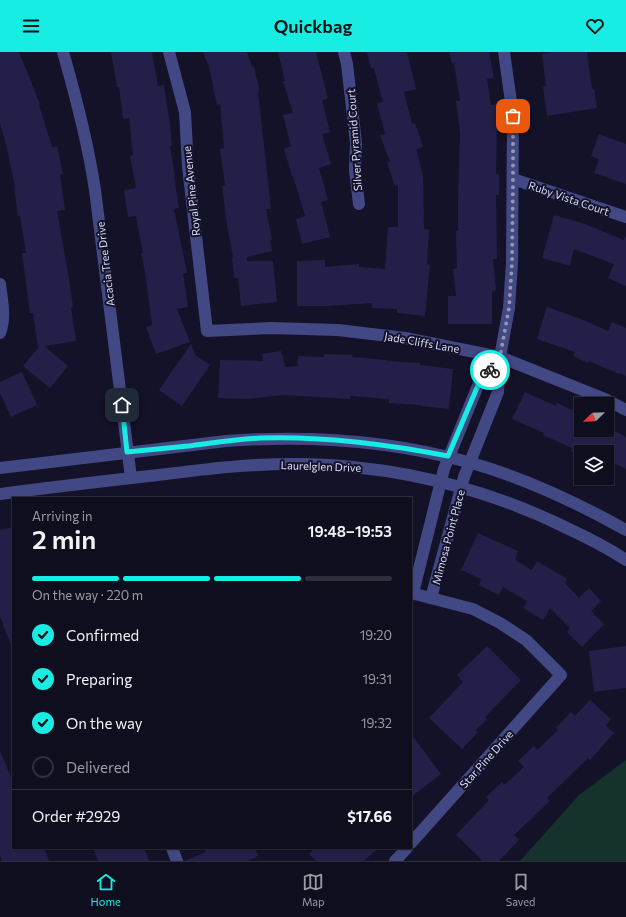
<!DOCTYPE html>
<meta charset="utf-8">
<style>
body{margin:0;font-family:Commissioner,sans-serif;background:#1c1c2b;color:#f1f3f6;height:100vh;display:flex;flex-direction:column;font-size:15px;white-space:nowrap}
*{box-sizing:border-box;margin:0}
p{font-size:13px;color:#9b9ca4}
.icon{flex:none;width:22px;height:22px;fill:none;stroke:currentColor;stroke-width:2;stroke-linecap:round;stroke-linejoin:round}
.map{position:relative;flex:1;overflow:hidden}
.sheet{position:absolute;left:12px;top:445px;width:400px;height:352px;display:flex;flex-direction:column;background:#0e0e1e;border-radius:0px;box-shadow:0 1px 3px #0004,0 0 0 1px #2e2e3c}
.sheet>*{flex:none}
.needle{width:26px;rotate:247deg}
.controls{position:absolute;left:574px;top:345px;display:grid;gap:8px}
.controls a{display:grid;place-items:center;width:40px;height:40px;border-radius:0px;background:#0e0e1e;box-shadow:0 1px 3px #0004,0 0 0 1px #2e2e3c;font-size:20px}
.pin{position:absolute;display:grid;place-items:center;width:34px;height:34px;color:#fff;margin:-17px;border-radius:8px;box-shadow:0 2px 6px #0006}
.courier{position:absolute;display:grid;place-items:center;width:40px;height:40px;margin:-20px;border:3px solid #18ede4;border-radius:50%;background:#fff;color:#222;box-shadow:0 1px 5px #0007}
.summary em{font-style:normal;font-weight:600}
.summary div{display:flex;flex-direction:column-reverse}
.summary{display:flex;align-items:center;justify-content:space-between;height:68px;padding:0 20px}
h1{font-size:26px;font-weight:600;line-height:30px}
.bar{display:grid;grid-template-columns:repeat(4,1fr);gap:6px 4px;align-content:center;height:48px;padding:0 20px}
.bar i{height:5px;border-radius:3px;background:#2e2e3c}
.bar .on{background:#18ede4}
.bar p{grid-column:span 4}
.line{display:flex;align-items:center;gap:10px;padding:0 20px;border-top:1px solid #2e2e3c}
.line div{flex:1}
ol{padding:0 20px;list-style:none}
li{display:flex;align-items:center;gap:12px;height:44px}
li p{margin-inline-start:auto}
li .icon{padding:4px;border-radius:50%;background:#18ede4;color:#111;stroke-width:4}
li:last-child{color:#9b9ca4}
li i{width:22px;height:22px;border:2px solid #2e2e3c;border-radius:50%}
header{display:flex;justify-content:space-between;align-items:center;height:52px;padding:0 20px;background:#18ede4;color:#111;font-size:18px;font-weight:600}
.tab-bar{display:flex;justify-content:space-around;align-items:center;height:56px;border-top:1px solid #2e2e3c;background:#0e0e1e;font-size:11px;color:#9b9ca4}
.tab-bar a{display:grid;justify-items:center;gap:2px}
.tab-bar .on{color:#18ede4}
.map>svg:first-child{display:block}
.green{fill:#16322d}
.building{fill:#222048}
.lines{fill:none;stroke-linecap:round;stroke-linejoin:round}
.minor{stroke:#414883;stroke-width:12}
.done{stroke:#9696b2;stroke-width:4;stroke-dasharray:0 7.2}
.route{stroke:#18ede4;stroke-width:5}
.labels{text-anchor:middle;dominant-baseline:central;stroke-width:4;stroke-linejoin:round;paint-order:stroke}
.street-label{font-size:11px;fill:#dcddfc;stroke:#131228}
</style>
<header><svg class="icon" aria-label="menu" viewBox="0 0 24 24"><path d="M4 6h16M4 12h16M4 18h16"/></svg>Quickbag<svg class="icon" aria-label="heart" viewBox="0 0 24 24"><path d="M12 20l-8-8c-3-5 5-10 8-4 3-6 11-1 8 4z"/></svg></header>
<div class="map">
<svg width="626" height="809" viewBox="0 0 626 809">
<rect width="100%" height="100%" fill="#131228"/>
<path class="green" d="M626,708v101h-106l59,-66z"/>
<g class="building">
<path d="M0,0h19l21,52 -1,1 13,42 5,-1 6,28 -3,1 5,35 -8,1 12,68 4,28 -2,1 5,33 -32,5 24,20 -18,22 -27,-22 16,-19h-1l-5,-34h-3l-8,-60h4l-6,-37h-2l-4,-29h1l-8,-39 -7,-25z"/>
<path d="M111,0h41l6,34 6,-1 6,40 2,21h-2l5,30h-1l5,32 -5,1 13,64h-4l5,34 -11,2 13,33 -34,12 -10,-27 6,-2 -7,-53 -4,-19h2l-7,-37 -8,1 -4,-27 12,-2 -6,-32 3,-1 -4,-37 -6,1 -4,-32h-2z"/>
<path d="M203,0h44l5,15h2l4,17 1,7 -1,1 13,117h-5l6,31h-2l2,11 -25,6v4h26l4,41 -36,4 -3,-28h-4l-2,-21h1l-6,-32 -5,-39 3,-1 -5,-36 4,-1 -4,-44 -3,1 -8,-38z"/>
<path d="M278,0h38l12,46 -6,2 8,32 -8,2 9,30 -12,4 9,32 -7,2 9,35 -28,7 -6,-25 9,-3 -12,-40h-1l-8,-27 7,-3 -8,-31 10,-2 -10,-32h2z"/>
<path d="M367,0h40l9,37 -12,3 8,32 3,-1 8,24 -7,2 7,26 1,54 5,1 -2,34 3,1 -5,51 -28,-3v-4l-25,-1v-5l-44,3h-31v-45l28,-1v7l34,-3v3l26,2 3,-42h10v-42l-3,1 -8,-24h3l-10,-27 5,-1 -8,-31 6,-1 -9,-34h-3z"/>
<path d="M449,0h40l5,26 -7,1 4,26 7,-1 3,21h-4l-1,49h3v21h-3l1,64h-4l3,31 -4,1v33h-44v-28h8l-3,-27 4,-1 -1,-37h2v-32l2,-66 -4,-32h4l-6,-38 -2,1z"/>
<path d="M552,0h35l5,37h2l3,19 -50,8 -4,-29 3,-1 -4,-32z"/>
<path d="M599,82l27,10v40l-32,-11 5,-14 -8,-3z"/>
<path d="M554,163l28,8 42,17 2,-4v50l-18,-8 6,-14 -40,-15 -4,17 -28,-8z"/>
<path d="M547,255l34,12 27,12 4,-9 14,6v48l-6,-3 -1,1 -30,-13 -1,2 -15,-7 2,-4 -38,-13z"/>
<path d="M191,292l4,11 15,10 -28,41 -23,-16z"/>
<path d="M281,299l1,4h1l2,12 13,-1v-10l26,1v-3l29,1 -1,2 35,3v1l33,2v2l33,4 -4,40 -28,-3v-1l-32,-2v-4l-39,-3v3l-67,-4 -35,4 -30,-1 2,-38 43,1 -1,-7z"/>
<path d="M22,320l15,33 -26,12 -11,-24v-11z"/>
<path d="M525,340l31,14 1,-3 24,11v16h32l13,7v32l-19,-9v-8h-36l1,-4 -29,-13 1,-2 -32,-14z"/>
<path d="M13,475v120l-1,1 -12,-32v-86z"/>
<path d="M478,481l40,18 -3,9 17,10 5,-9 30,18 -2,4 14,15 10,-10 12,13 -10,10 13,13 -22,23 -15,-15 3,-4 -20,-20 -7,12 -20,-12 4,-7 -24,-14 -4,8 -20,-10 2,-6 -20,-9z"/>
<path d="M487,594l34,34 -36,37 2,2 -11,11 2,2 -16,17 -33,-31 34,-36 -6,-7z"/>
<path d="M626,594v42l-32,4 -5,-41z"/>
<path d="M590,648l21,19 -5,7 8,7 -24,27 -2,-2 -41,40 3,3 -36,34 5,5 -20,21h-16l-27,-26 33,-35 -3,-3 16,-15 2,3 20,-18 -6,-6 16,-15 3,4 21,-20 -2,-2 15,-16 4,4z"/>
<path d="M411,682l30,40 -30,23z"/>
<path d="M0,699l13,31v66h31l5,13h-47l-2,-6z"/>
<path d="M93,796h51l5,13h-51z"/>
<path d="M204,796h51l3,8 -11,5h-63l22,-9z"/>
<path d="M315,796h63l-14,13h-48l-7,-7z"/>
</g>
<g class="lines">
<g class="minor">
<path d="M63,0c13,45 25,91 32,138l36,288"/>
<path d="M169,0l16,60 3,55 19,164 64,-3 67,2 67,8 95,19 105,42 21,11"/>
<path d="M344,0l3,12 9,79 -1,27 4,34"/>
<path d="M513,127l113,38"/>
<path d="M0,232c2,17 6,33 0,49"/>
<path d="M0,416l226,-27c81,-6 163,-1 242,21 55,15 108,40 158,68"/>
<path d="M0,442c53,-7 105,-13 158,-19 48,-6 97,-12 145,-11 95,2 181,23 266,65 19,9 39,19 57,31"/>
<path d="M411,541l62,16 27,14 26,17 35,35 -150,168"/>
<path d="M413,541l31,-124 35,-86 21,-26"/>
<path d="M431,546l33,-121 34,-85 2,-35 9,-49 3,-45 1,-147 -9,-64"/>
<path d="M172,796l5,13"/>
<path d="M395,809l12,-13"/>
</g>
</g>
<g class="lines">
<path class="done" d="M490,318l10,-13 9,-49 3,-45 1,-84v-63"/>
<path class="route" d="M122,353l5,47c21,-2 41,-4 61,-6 24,-3 48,-7 73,-8 63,-2 125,6 187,18l31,-73 11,-13"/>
</g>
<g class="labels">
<g class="street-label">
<text transform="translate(354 88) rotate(-94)">Silver Pyramid Court</text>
<text transform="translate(191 139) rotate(-96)">Royal Pine Avenue</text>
<text transform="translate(569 146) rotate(19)">Ruby Vista Court</text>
<text transform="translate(105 212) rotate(-97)">Acacia Tree Drive</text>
<text transform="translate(422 290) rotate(10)">Jade Cliffs Lane</text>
<text transform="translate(321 414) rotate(2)">Laurelglen Drive</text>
<text transform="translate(448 485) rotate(-75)">Mimosa Point Place</text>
<text transform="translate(486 707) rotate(-48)">Star Pine Drive</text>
</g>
</g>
</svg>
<div class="controls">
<a><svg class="needle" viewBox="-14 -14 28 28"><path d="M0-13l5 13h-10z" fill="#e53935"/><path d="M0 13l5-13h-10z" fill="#9b9ca4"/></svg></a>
<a><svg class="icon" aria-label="layers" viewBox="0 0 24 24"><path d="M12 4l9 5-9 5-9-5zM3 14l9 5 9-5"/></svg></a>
</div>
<div class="pin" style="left:513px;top:64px;background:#ea580c"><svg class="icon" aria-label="bag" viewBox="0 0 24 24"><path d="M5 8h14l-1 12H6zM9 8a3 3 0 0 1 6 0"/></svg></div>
<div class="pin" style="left:122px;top:353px;background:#1f2937"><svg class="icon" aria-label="home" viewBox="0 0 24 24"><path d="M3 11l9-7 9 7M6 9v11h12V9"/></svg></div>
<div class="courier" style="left:490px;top:318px"><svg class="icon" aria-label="bike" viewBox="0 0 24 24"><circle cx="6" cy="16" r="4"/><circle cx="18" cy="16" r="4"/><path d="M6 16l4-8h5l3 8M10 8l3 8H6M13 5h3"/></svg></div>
<section class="sheet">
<div class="summary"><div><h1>2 min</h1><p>Arriving in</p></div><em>19:48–19:53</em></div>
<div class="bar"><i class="on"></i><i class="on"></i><i class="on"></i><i></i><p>On the way · 220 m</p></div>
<ol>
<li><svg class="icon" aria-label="check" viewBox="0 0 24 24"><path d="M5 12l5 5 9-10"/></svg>Confirmed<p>19:20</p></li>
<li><svg class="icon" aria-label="check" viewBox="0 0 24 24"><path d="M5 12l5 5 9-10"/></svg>Preparing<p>19:31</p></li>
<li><svg class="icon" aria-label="check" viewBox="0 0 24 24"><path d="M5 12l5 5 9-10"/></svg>On the way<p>19:32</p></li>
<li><i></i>Delivered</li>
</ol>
<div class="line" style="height:52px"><div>Order #2929</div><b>$17.66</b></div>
</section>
</div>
<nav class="tab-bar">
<a class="on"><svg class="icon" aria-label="home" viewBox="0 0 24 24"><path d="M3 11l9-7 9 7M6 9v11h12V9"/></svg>Home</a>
<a><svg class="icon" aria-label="map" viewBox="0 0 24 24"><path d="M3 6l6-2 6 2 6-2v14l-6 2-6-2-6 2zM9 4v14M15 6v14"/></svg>Map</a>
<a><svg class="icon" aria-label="saved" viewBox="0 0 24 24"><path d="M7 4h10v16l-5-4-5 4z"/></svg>Saved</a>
</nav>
